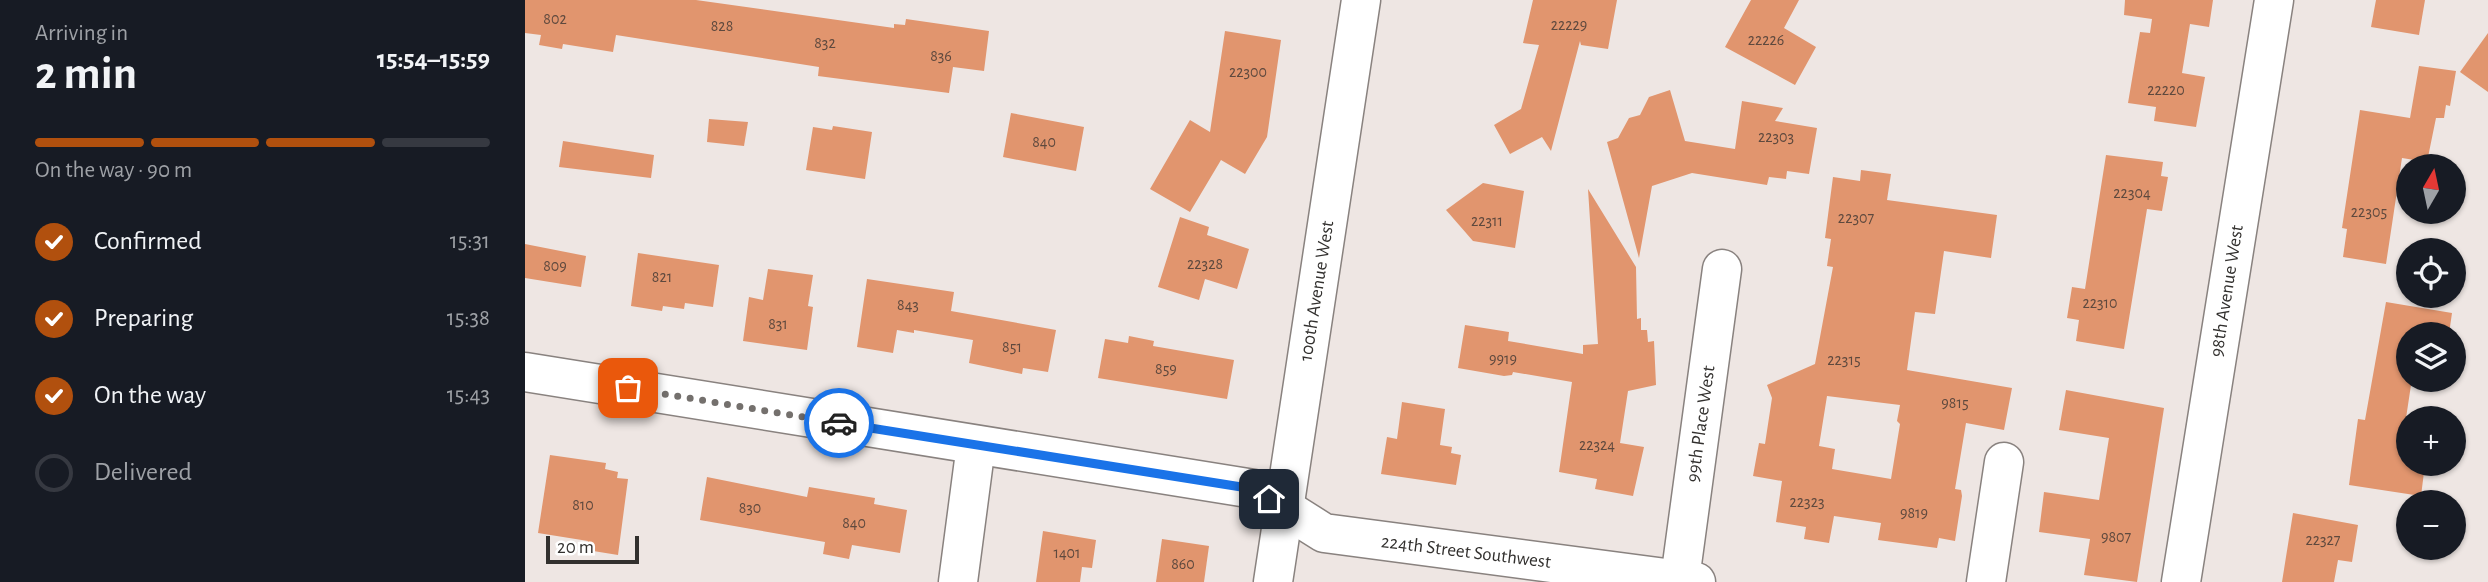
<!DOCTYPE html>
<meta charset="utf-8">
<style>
body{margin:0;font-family:"Alegreya Sans",sans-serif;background:#242831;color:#f1f3f6;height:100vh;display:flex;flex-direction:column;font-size:26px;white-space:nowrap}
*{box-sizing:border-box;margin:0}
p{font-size:23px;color:#9ea1a6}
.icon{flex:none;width:38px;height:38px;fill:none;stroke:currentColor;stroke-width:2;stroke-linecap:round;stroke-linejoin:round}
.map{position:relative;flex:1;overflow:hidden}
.sheet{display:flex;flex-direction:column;background:#171b24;width:525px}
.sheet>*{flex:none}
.needle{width:46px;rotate:9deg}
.fabs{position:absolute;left:1871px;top:154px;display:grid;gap:14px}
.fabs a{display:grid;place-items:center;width:70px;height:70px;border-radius:50%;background:#171b24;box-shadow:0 2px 5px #0004;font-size:35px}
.scale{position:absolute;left:21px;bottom:18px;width:93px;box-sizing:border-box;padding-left:7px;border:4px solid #32302e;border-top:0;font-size:19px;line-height:24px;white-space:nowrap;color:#32302e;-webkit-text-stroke:5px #fff;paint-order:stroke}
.pin{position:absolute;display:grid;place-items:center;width:60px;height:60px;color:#fff;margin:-30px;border-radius:14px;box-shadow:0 4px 10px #0006}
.courier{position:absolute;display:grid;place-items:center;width:70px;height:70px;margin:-35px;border:5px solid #1a73e8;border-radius:50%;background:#fff;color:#222;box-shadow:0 2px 9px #0007}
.overview em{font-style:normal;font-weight:700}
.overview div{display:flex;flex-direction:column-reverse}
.overview{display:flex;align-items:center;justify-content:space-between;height:119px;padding:0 35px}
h1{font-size:46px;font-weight:700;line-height:52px}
.bar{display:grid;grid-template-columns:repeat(4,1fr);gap:10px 7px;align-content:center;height:84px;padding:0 35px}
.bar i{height:9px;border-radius:5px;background:#363941}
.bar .active{background:#b1500e}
.bar p{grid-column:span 4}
ol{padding:0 35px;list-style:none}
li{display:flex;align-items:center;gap:21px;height:77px}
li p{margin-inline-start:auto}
li .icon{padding:7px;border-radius:50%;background:#b1500e;color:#fff;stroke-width:4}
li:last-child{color:#9ea1a6}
li i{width:38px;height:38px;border:4px solid #363941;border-radius:50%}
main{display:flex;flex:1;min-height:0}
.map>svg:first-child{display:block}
.building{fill:#e1956e;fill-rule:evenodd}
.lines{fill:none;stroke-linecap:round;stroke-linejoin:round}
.minor-casing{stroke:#89827f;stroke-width:41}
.major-casing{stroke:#89827f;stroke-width:41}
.minor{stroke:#fff;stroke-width:38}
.major{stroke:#fff;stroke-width:38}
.done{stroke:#74706d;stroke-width:7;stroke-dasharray:0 12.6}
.route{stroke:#1a73e8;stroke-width:9}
.labels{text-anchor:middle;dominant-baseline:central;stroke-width:7;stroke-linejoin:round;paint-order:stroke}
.number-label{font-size:16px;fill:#5e493e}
.street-label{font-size:19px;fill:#32302e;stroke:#fff}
</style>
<main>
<section class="sheet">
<div class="overview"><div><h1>2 min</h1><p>Arriving in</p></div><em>15:54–15:59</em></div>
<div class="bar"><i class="active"></i><i class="active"></i><i class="active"></i><i></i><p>On the way · 90 m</p></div>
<ol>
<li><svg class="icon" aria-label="check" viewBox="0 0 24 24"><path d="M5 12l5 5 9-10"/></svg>Confirmed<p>15:31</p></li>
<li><svg class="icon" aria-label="check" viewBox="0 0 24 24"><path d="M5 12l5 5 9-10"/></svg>Preparing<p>15:38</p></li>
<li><svg class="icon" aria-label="check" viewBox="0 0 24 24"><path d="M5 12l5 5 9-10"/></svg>On the way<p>15:43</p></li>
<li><i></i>Delivered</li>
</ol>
</section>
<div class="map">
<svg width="1963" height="582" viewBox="0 0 1963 582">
<rect width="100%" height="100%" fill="#eee6e3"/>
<g class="building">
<path d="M0,0h171l198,28v-4l11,1 1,-6 83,12 -5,40 -31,-4 -4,26 -131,-17 1,-9 -203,-32 -3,17 -50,-8 -1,5 -23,-4 2,-10 -16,-2z"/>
<path d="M1008,0h84l-9,49 -27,-4 -1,-4 -29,110 -9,-14 -32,17 -16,-29 27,-16 18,-64 -16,-2z"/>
<path d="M1226,0h48l-15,28 32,19 -21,38 -70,-38z"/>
<path d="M1600,0h88l-4,27 -19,-3 -8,49 23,4 -9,50 -42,-6 2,-14 -28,-4 12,-71 10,1 2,-14 -28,-4z"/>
<path d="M1851,0h49l-6,35 -48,-8z"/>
<path d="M700,31l56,9 -14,97 -22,37 -24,-14 -31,52 -40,-23 40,-69 20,12z"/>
<path d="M1963,33v59l-28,-20z"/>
<path d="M1894,66l37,5 -6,35 -4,-1 -2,13h-8l-9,44 -25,-4 -16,106 -43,-7 4,-28 -5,-1 18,-118 50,8z"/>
<path d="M1145,90l15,51 50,8 7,-48 41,7 -8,13 42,7 -8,46 -22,-3 -1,8 -17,-2 -2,8 -75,-12 -40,13 -13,72 -32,-116 11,-4 11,-20 11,-3 9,-18z"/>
<path d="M486,113l73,14 -8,44 -73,-14z"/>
<path d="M184,119l39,3 -4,24 -37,-4z"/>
<path d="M308,126l39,6 -7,47 -59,-9 7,-43 19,3z"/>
<path d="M38,141l91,14 -3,23 -92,-11z"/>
<path d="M1581,155l57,7 -2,14 7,1 -6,34 -15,-2 -23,140 -48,-8 3,-21 -12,-2 5,-31 13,2z"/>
<path d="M1336,170l30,4 -4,26 110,15 -6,43 -47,-7 -9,63 -20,-2 -8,58 105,18 -8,42 -38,-7 -11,66 6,1 1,6 -7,45 -16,-3 -2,10 -59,-8 3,-17 -47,-7 -5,27 -25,-4 2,-12 -30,-5 6,-41 -29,-5 6,-33 6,1 7,-46 -5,-13 48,-21 18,-97 -6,-1 4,-27 -6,-1 8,-61 27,4zM1302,396l73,9 -3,16 3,3 -9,55 -59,-10 3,-20 -16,-3z"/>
<path d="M958,183l41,8 -9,57 -42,-7 -27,-31z"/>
<path d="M1063,189l48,78 1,52 4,-1v12h6l1,12 6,-1 2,44 -28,6 -8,52 24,4 -11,49 -38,-7 2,-10 -38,-7 13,-90 -59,-10 -1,3 -8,1 -46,-8 7,-43 44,7 -1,9 75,13v-9l15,-1z"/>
<path d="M655,217l29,10 -2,8 42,14 -12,40 -32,-10 -6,21 -41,-13z"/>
<path d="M0,244l61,12 -5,31 -56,-9z"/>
<path d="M113,253l81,12 -6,42 -28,-4 -1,6 -21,-3 -1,5 -31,-5z"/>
<path d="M243,269l45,6 -5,31 5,1 -6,43 -64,-9 6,-44 14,3z"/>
<path d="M342,279l87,13 -3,19 105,19 -8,42 -25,-4 -1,6 -53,-11 4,-23 -59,-10v3l-17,-3 -4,23 -36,-6z"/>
<path d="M1861,302l66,11 -3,21h-41v46h9l-1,6 -5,-1 -11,73 8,2v4h17l-4,32 -72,-11 9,-66 7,1z"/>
<path d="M604,336l25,5 -1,5 81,14 -7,39 -129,-21 7,-39 23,4z"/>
<path d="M1541,390l98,18 -27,174 -53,-7 6,-36 -51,-7 5,-40 55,8 10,-62 -50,-8z"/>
<path d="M877,402l43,7 -5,36 12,2 -1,6 10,2 -5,30 -75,-11 6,-37 10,2z"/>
<path d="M25,455l56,8 -1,6 13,3 -1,6 11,1 -10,76 -31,-5 1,-9 -50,-8z"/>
<path d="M182,477l100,20 2,-10 66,11 -1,6 33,6 -7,43 -48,-8 -3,14 -26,-5 2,-12 -125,-22z"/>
<path d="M1768,513l65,12 -6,37 -14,-2 -4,22h-52z"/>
<path d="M518,531l53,9 -4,28 -10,-1 -2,15h-44z"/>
<path d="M637,539l47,7 -5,36h-48z"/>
</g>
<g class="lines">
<defs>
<g id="minor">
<path d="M0,372l729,117 70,44 372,49"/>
<path d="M1155,579l42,-310"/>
<path d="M433,582l18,-137"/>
<path d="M1461,582l18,-120"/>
<path d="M1656,582l93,-582"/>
</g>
<path id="major" d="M748,582l88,-582"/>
</defs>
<use href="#minor" class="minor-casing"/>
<use href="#major" class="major-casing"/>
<use href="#minor" class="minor"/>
<use href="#major" class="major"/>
</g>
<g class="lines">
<path class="done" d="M103,388l211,35"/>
<path class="route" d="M314,423l415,66 15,10"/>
</g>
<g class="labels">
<g class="number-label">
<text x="30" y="19">802</text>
<text x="1044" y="25">22229</text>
<text x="197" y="26">828</text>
<text x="1241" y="40">22226</text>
<text x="300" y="43">832</text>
<text x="416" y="56">836</text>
<text x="723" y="72">22300</text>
<text x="1641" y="90">22220</text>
<text x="1251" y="137">22303</text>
<text x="519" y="142">840</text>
<text x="1607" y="193">22304</text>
<text x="1844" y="212">22305</text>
<text x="1331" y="218">22307</text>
<text x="962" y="221">22311</text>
<text x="680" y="264">22328</text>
<text x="30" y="266">809</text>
<text x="137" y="277">821</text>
<text x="1575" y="303">22310</text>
<text x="383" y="305">843</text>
<text x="253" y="324">831</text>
<text x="487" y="347">851</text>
<text x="978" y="359">9919</text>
<text x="1319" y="360">22315</text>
<text x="641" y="369">859</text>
<text x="1430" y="403">9815</text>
<text x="1072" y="445">22324</text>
<text x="1282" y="502">22323</text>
<text x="58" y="505">810</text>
<text x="225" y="508">830</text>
<text x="1389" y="513">9819</text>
<text x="329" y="523">840</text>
<text x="1591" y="537">9807</text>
<text x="1798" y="540">22327</text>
<text x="542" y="553">1401</text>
<text x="658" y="564">860</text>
</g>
<g class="street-label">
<text transform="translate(792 291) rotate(-81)">100th Avenue West</text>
<text transform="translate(1702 291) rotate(-81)">98th Avenue West</text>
<text transform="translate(1176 424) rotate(-82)">99th Place West</text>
<text transform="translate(941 552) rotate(7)">224th Street Southwest</text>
</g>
</g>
</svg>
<div class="fabs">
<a><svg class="needle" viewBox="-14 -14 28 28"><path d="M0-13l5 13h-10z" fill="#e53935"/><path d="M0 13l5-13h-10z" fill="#9ea1a6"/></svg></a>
<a><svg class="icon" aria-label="locate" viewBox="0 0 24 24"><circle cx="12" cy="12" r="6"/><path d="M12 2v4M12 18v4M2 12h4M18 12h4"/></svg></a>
<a><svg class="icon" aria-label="layers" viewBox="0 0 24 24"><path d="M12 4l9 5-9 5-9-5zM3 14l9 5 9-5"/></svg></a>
<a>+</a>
<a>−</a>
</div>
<div class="scale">20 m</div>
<div class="pin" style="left:103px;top:388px;background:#ea580c"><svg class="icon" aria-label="bag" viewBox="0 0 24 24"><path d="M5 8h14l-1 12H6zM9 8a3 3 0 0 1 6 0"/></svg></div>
<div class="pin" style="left:744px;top:499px;background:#1f2937"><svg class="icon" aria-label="home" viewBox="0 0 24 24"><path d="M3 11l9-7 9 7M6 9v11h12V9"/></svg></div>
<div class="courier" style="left:314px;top:423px"><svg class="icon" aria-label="car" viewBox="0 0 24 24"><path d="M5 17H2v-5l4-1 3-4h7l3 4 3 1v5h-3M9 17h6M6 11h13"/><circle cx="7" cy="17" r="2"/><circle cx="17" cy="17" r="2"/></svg></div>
</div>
</main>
